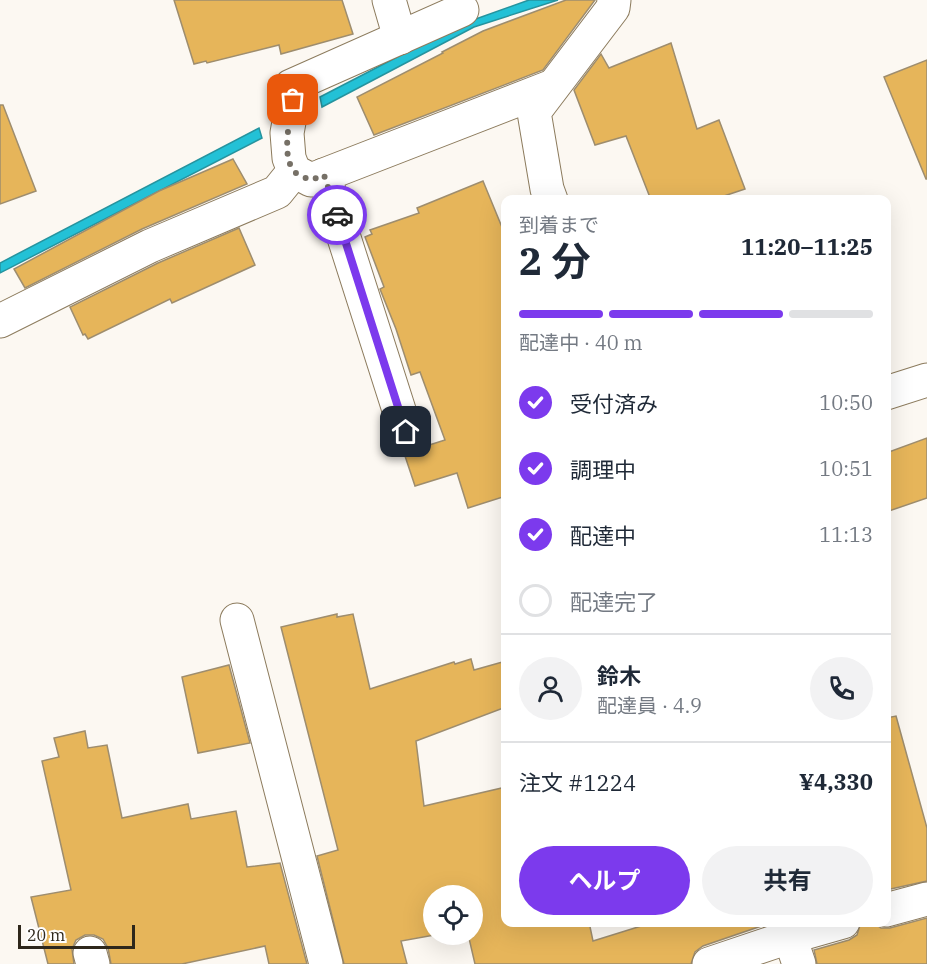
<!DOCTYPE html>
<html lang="ja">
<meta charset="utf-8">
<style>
body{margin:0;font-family:"IBM Plex Serif","Noto Sans JP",serif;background:#f2f2f3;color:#1f2937;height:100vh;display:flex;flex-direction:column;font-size:22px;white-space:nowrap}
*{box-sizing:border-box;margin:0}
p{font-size:20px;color:#747a83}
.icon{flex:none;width:33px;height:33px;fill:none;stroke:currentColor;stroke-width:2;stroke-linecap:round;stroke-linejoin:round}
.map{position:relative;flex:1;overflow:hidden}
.sheet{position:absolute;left:501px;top:195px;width:390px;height:732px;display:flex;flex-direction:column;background:#fff;border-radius:12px;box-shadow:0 6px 24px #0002}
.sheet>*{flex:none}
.fabs{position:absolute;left:423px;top:885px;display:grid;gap:12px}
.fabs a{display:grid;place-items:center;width:60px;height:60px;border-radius:50%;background:#fff;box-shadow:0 6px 24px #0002;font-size:30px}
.scale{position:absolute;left:18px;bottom:15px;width:117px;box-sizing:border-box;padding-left:6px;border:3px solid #2e271b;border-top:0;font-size:16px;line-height:21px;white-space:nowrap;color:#2e271b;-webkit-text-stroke:4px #fff;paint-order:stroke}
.pin{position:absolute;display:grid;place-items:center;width:51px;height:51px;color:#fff;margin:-26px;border-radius:12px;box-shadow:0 3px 9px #0006}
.courier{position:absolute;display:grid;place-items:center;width:60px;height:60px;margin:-30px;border:4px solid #7c3aed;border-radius:50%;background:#fff;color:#222;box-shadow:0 2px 8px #0007}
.headline em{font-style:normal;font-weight:700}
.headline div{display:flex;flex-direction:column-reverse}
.headline{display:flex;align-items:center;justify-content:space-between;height:102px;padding:0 18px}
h1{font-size:39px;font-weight:700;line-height:45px}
.bar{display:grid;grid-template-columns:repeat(4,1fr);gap:9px 6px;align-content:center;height:72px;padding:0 18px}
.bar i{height:8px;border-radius:4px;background:#e0e1e3}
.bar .current{background:#7c3aed}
.bar p{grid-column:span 4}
.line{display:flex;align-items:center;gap:15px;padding:0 18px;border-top:2px solid #e0e1e3}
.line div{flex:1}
.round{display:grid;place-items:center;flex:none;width:63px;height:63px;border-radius:32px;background:#f2f2f3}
ol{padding:0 18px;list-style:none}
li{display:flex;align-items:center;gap:18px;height:66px}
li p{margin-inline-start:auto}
li .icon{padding:6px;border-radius:50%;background:#7c3aed;color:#fff;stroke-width:4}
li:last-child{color:#747a83}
li i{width:33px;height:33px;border:3px solid #e0e1e3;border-radius:50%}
.cta{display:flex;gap:12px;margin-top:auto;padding:12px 18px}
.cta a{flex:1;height:69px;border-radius:36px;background:#7c3aed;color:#fff;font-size:24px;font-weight:700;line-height:69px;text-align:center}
.cta a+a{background:#f2f2f3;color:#1f2937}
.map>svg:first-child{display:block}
.water{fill:#23c1d6;stroke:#26939e;stroke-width:1.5}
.building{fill:#e6b55a;stroke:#9e8d6e;stroke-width:1.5}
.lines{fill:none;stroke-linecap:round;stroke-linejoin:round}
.minor-casing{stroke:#8c7b5d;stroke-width:35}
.minor{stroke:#fff;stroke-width:33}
.done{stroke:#767066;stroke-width:6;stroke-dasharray:0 10.8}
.route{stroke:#7c3aed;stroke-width:8}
</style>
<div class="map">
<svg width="927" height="964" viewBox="0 0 927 964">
<rect width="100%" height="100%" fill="#fcf8f2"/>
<g class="water">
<path d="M529,0h29l-84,27 -152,80 -2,-10 139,-72z"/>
<path d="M259,128l3,10 -262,135v-10z"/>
</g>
<g class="building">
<path d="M174,0h168l11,34 -72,20 -2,-9 -72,18 -1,-2 -12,3z"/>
<path d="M566,0h29l-52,70 -169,65 -17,-38 86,-44 -1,-1 41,-21z"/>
<path d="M671,43l26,86 22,-9 26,69 -33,11h-61l-25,-64 -31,9 -21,-55 27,-36 8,14z"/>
<path d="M927,60v119h-1l-42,-102z"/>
<path d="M0,105h3l33,86 -36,13z"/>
<path d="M233,159l14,25 -105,45 -117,59 -11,-19 145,-78z"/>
<path d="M483,181l23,56v259l-38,12 -11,-35 -42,13 -11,-33 41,-13 -25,-68 -9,3 -15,-46 -16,-40 4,-2 -19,-50 7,-3 -2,-4 49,-17 -2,-5z"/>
<path d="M239,228l16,37 -83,38 -2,-4 -82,40 -3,-5 -2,1 -13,-28 88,-44z"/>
<path d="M927,438v60l-41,14v-59z"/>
<path d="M337,614v3l16,-3 17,75 84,-27 1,2 16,-5 3,11 32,-9v46l-90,34 8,65 82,-19v135h83l4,19 61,-19h119l-70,24 -8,6 -4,12h-216l-7,-30h4v-38h-38v38h6l-39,7 6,23h-63l-27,-108 21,-6 -57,-223z"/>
<path d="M229,665l21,78 -52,10 -16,-76z"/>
<path d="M896,716l31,112v53l-41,9v-172z"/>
<path d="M85,731l3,17 19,-3 15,73 66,-14 3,15 45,-8 11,56 33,-4 27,101h-38l-4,-18 -83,18h-71l-3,-16 -5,-9 -9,-4h-9l-9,5 -4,9 2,15h-26l-17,-67 40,-7 -29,-129 17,-4 -5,-19z"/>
<path d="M927,918v46h-110l-3,-14 35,-10 8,-5 4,-13h11l9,6h9z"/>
</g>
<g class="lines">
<defs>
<g id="minor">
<path d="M389,0l11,38"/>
<path d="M462,10l-171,76 2,14 -6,33 2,25 5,13 17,9 242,-94"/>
<path d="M324,175l82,257"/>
<path d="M551,200l-4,-11 -13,-77 79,-104 1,-8"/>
<path d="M0,321l150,-75 127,-54 17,-21"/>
<path d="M886,393l41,-13"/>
<path d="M237,620l89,344"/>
<path d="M886,910l41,-11"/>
<path d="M790,937l9,27"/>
<path d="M90,953l3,11"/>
<path d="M709,964l71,-24 63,-18"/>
</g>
</defs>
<use href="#minor" class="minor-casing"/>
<use href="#minor" class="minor"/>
</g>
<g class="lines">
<path class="done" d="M293,100c-3,18 -12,56 1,71 3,4 12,7 17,9l13,-5 13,40"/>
<path class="route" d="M337,215l69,217"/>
</g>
</svg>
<div class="fabs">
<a><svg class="icon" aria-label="locate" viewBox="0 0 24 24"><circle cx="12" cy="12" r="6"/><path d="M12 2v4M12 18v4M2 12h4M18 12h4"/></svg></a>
</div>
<div class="scale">20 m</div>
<div class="pin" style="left:293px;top:100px;background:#ea580c"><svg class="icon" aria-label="bag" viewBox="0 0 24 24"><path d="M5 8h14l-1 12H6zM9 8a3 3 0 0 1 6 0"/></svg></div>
<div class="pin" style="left:406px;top:432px;background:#1f2937"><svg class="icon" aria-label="home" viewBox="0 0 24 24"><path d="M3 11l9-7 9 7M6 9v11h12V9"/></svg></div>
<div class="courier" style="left:337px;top:215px"><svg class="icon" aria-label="car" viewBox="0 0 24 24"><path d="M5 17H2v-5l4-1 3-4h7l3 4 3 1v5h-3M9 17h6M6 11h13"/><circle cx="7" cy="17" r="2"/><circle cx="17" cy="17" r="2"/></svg></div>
<section class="sheet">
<div class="headline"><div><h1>2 分</h1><p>到着まで</p></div><em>11:20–11:25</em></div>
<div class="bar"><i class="current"></i><i class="current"></i><i class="current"></i><i></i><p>配達中 · 40 m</p></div>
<ol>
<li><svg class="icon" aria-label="check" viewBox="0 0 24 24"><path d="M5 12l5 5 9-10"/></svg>受付済み<p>10:50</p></li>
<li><svg class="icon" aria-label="check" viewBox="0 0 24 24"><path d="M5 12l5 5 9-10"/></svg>調理中<p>10:51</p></li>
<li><svg class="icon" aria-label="check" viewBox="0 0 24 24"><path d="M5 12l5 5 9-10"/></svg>配達中<p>11:13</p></li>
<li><i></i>配達完了</li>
</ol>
<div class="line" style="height:108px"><a class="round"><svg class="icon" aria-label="person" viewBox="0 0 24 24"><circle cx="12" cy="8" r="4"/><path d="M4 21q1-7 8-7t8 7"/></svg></a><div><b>鈴木</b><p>配達員 · 4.9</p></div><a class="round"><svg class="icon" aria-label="phone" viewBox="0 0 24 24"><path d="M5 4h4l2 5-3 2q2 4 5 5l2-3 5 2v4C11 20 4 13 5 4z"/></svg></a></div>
<div class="line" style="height:78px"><div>注文 #1224</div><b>¥4,330</b></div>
<div class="cta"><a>ヘルプ</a><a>共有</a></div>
</section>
</div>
